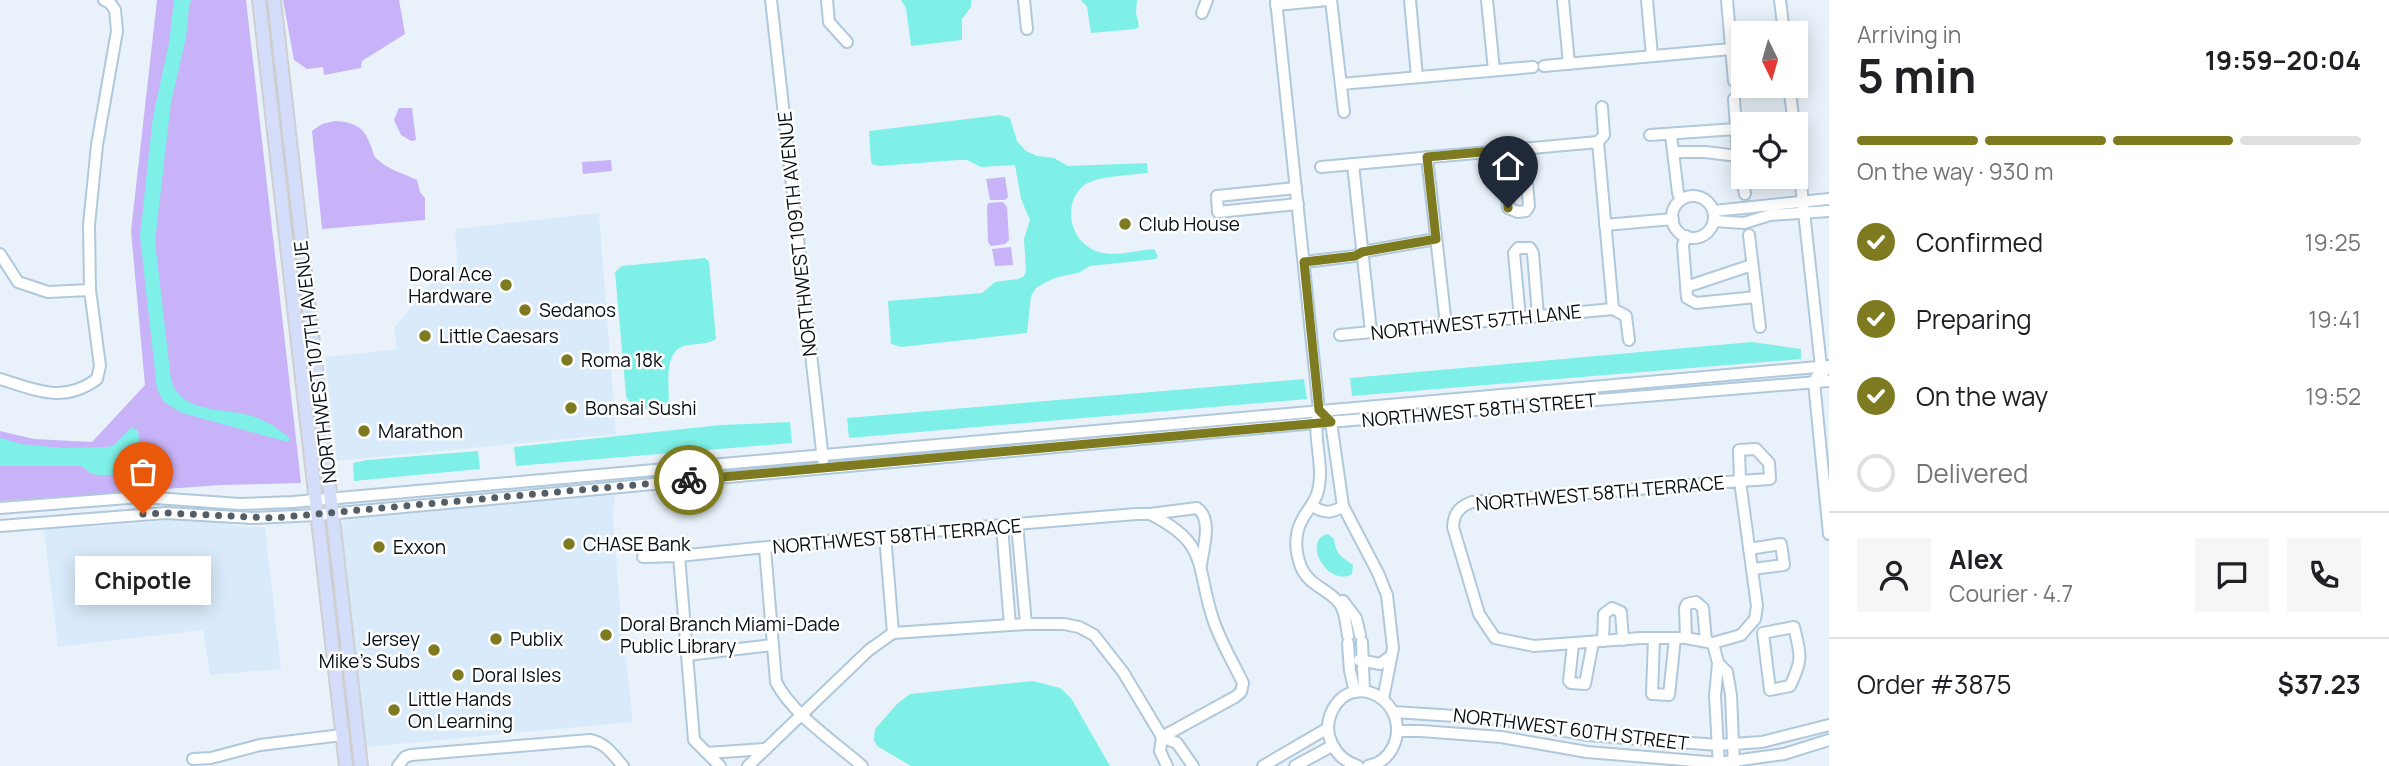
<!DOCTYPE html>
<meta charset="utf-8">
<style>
body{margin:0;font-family:Manrope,sans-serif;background:#f6f6f6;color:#202124;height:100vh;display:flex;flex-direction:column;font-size:26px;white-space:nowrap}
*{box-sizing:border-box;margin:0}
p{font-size:23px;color:#757577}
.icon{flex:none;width:38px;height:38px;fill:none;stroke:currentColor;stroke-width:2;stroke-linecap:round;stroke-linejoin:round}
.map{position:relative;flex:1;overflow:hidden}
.panel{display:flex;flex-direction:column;background:#fff;width:560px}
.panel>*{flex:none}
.needle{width:46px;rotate:175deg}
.tools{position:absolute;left:1731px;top:21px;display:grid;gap:14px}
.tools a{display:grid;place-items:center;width:77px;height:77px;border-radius:0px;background:#fff;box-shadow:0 4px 18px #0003;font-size:35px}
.pin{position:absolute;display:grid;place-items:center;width:60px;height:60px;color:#fff;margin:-72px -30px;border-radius:50% 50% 50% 0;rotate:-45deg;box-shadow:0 0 7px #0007}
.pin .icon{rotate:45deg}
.courier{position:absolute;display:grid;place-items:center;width:70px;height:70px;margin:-35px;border:5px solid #7e7a20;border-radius:50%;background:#fff;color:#222;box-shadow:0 2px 9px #0007}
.bubble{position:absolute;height:49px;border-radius:0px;background:#fff;box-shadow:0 4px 18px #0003;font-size:23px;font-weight:700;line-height:49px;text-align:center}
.overview em{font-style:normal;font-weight:700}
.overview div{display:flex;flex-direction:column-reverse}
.overview{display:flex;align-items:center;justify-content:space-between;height:119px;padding:0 28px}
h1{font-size:46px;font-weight:700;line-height:52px}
.bar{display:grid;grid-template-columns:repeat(4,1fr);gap:10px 7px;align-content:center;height:84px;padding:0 28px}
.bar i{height:9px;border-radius:5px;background:#e0e0e0}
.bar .current{background:#7e7a20}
.bar p{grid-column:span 4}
.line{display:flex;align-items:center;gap:18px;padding:0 28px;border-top:2px solid #e0e0e0}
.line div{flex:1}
.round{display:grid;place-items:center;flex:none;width:74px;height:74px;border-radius:0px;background:#f6f6f6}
ol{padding:0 28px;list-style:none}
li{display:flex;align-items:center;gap:21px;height:77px}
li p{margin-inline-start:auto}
li .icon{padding:7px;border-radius:50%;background:#7e7a20;color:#fff;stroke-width:4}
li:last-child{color:#757577}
li i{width:38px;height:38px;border:4px solid #e0e0e0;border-radius:50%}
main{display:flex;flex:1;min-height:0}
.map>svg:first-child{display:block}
.built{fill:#d9ebfb}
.green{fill:#c8b3f8}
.water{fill:#7ef0e7}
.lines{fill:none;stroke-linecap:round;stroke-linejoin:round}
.minor-casing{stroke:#b0c8db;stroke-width:14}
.major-casing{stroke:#cdcfd0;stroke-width:16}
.minor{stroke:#fff;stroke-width:10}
.major{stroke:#d4ddf9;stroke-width:12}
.done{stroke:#555e65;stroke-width:7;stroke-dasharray:0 12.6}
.route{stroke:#7e7a20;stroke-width:9}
.poi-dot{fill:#7e7a20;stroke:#fff;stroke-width:2.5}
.labels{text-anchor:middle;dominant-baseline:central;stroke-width:5;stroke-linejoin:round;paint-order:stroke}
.poi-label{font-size:19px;fill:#060e15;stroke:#fff;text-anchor:start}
.street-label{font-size:19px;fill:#060e15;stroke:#fff}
</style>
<main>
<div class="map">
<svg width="1829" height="766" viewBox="0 0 1829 766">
<rect width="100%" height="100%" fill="#e9f2fa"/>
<g class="built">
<path d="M599,213l17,221 -279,27 -12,-104 72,-8 -3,-21 40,-49 24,-3 -3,-47z"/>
<path d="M615,495l-2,23 7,87 13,117 -267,25 -25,-220 2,-5 6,-3z"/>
<path d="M184,519l23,1 38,7h20l16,142 -71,6 -7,-45 -145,17 -14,-117 29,-6 21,3z"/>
</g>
<g class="green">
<path d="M157,0h89l55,483 -80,2 -221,16v-70l34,8 58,3 53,-57 -14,-154z"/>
<path d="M283,0h116l6,34 -43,27 -1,7 -37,7 -1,-8 -16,2 -13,-9z"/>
<path d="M399,108h13l4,32 -5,1 -10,-6 -7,-15z"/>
<path d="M335,121c18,1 29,5 35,23 3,5 2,11 7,15 10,10 27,15 40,21l3,12 5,6v22l-103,9 -10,-98 10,-7z"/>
<path d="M611,160l1,11 -29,3 -1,-12z"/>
<path d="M1005,177l3,20 -3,3h-15l-4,-21z"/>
<path d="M1003,202l4,5 2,33 -4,4 -14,2 -3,-4 -1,-34 1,-5z"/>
<path d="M1011,247l2,18 -18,1 -3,-17z"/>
</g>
<g class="water">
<path d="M174,0h17l-2,7 -3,31 -15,64 -16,139 16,139c11,35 53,27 81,36 13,4 28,13 38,23l-2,3 -106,-29 -18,-11 -7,-13 -17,-153 13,-119 16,-74z"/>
<path d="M901,0h70v7l-9,12v21l-51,6 -5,-38z"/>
<path d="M1081,0h56l-1,13 3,13 -3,3 -45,4 -4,-26z"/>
<path d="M1000,115l10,3 7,23 9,10 11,5 17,2 14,8 79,-3 1,10c-16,2 -53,3 -65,13 -22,20 -12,58 16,66 16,5 39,-2 55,-3l4,7 -2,3 -66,7 -12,7 -20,4 -12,5 -10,6 -5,8 -4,37 -126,14 -10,-3 -3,-43 94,-8 13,-11 23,-3 6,-3 2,-5 -2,-32 6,-19 -9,-21 -6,-34 -34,2 -14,-7h-9l-79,6 -7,-2 -1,-3 -2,-30z"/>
<path d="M705,258l4,4 7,77c-8,5 -18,5 -28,6 -25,3 -19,39 -19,58l-5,4 -18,2c-7,-8 -17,-1 -20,-14l-11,-123 7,-6z"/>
<path d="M1752,342l49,7v10l-449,37 -2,-18z"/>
<path d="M1304,379l3,20 -458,39 -2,-20z"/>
<path d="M790,422l2,21 -276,23 -2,-19 207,-22z"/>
<path d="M132,427l6,4 4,31 -4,7c-12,4 -36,9 -48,4 -3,-2 -5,-5 -9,-7h-81v-28l21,6 41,4 46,-1 6,-2z"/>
<path d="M478,451l2,18 -126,12 -1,-18 14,-3z"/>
<path d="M1328,534l6,5c2,16 7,17 19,26l-1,9c-24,14 -51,-34 -24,-40z"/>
<path d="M1033,681l27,7 11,10 39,68h-199l-34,-20 -3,-6 1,-11 22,-25 13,-10z"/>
</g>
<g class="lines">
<defs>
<g id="minor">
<path d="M771,0l52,460"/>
<path d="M827,0l2,22 18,20"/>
<path d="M1024,0l3,29"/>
<path d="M1276,0l43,410c-8,27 6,54 -1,81 -3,12 -11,19 -16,29 -8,15 -7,31 -1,47 8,19 28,22 39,37 6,9 6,22 8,32"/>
<path d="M1331,0l13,112"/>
<path d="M1410,0l7,77"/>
<path d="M1487,0l7,70"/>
<path d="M1563,0l6,64"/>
<path d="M1647,0l5,56"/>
<path d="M1727,0l7,81"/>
<path d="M1780,0l4,33"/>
<path d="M1276,5l52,-5"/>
<path d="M1202,13l5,-13"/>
<path d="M1544,66l187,-17"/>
<path d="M1341,84l192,-17"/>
<path d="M1789,86l5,38"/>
<path d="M1734,99l4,57 7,38"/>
<path d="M1602,107l2,28 -6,7 15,167 13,7 3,24"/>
<path d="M1650,135l86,-6"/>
<path d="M1671,135l7,58 3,7"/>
<path d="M1796,139l25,228 3,5"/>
<path d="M1503,151l5,57 10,4 8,-1 3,-5 -5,-57"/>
<path d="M1674,152h31l33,4"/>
<path d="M1427,157l19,168"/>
<path d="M1353,164l18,168"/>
<path d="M1321,167l277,-25"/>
<path d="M1296,188l-79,8 1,16 80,-8"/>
<circle cx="1693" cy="217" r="21"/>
<path d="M1714,211l115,-12"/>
<path d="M1714,221l30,2 26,-8 59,-4"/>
<path d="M1605,225l68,-6"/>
<path d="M1749,235l11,92"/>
<path d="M1686,236l-3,9 4,53 9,5 60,-6"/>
<path d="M0,254l18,28 30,10 42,-2"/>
<path d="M1304,262l51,-6 7,-4 74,-13"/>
<path d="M1686,287l66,-22"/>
<path d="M1520,318l-6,-65 4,-5h12l3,5 5,63"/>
<path d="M1340,335l273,-26"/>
<path d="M1817,376l-3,6 15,152"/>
<path d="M0,379c36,11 63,25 97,0l3,-13 -10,-76 -1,-65 8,-80 20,-114 -2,-21 -5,-7 -6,-3"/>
<path d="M1326,417l5,5 12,84 35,67 9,22 6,53 -10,51"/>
<path d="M1756,449l13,14 1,16 -30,2 -1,-31z"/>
<path d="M1740,481l17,125 -2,13 -14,16 -28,8 -27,-5h-45l-107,8 -39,-8 -16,-24 -26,-87c1,-14 6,-20 19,-25z"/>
<path d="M1312,506c12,7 19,8 31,0"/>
<path d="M0,508l141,-11 99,7 53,-2 1536,-136"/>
<path d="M1150,514c60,30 45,51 63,105 7,22 20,43 30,64l-2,9 -6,5 -73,40"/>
<path d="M1017,524l9,100"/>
<path d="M0,526l166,-13 87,5 64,-3 999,-92 513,-42"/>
<path d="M1002,526l8,99"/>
<path d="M885,535l8,98"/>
<path d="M765,548l11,134c16,32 59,60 86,84"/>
<path d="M1749,549l32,-5 3,21 -32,4"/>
<path d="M679,556l15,184 26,26"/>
<path d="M643,557l36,-1 206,-21 251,-21h14l47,-6c16,11 6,41 4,57"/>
<path d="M1343,601l13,17 4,17"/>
<path d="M1794,627c7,29 9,32 -4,59l-20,4 -7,-57z"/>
<path d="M1654,638l-2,56 17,1 6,-57"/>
<path d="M1686,638l-1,-30 2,-4 9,-2 7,6 3,33"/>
<path d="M1603,641l1,-27 8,-6 9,4 2,28"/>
<path d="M1362,642l2,49"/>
<path d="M1348,643l2,28 5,21"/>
<path d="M1713,643l5,20 -3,33 4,70"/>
<path d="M1573,644l-4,37 2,2 14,1 8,-42"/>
<path d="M687,655l85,-10"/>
<path d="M1359,660l21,4 11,-8"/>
<path d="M1718,663l9,9 4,23 3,71"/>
<path d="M1394,712l106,7 87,16 131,10 44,-3 67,-17"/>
<path d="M1397,731h24l80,6 86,15 132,11 65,-9 45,-14"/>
<path d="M1162,737l15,6 16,23"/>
<path d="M707,753l59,-4"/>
<path d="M193,759l18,-1 49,-13 82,-10"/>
<path d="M398,766l7,-9 6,-2 179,-15c16,3 23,15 33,26"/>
<path d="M748,766l121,-116 24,-17 133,-9h38l15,3 15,8 29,37 39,65 -2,14 7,15"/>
<path d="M1263,766l65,-38"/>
<path d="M1295,766l37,-20"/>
<path d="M1358,766c-23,-7 -37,-32 -26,-55 22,-44 81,-7 61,36 -5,10 -14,17 -25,19"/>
</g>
<g id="major">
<path d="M259,0l87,766"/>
<path d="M274,0l87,766"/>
</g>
</defs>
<use href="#minor" class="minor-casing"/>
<use href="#major" class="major-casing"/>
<use href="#minor" class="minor"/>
<use href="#major" class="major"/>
</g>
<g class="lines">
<path class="done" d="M143,514l23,-1 107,5 416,-38"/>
<path class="route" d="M689,480l642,-58 -12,-12 -15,-148 51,-6 7,-4 74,-13 -9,-82 76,-7 5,58"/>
</g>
<g class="poi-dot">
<circle cx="1125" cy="224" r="7"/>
<circle cx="506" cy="285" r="7"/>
<circle cx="525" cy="310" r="7"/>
<circle cx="425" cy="336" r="7"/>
<circle cx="567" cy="360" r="7"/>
<circle cx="571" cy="408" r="7"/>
<circle cx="364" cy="431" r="7"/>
<circle cx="569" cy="544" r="7"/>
<circle cx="379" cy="547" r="7"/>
<circle cx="606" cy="635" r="7"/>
<circle cx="496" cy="639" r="7"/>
<circle cx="434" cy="650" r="7"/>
<circle cx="458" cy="675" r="7"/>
<circle cx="394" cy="710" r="7"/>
</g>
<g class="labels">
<g class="poi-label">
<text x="1139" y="224">Club House</text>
<text x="492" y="274" text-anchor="end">Doral Ace<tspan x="492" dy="22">Hardware</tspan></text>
<text x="539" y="310">Sedanos</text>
<text x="439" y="336">Little Caesars</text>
<text x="581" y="360">Roma 18k</text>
<text x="585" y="408">Bonsai Sushi</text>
<text x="378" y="431">Marathon</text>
<text x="583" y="544">CHASE Bank</text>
<text x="393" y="547">Exxon</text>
<text x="620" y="624">Doral Branch Miami-Dade<tspan x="620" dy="22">Public Library</tspan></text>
<text x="420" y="639" text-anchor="end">Jersey<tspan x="420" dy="22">Mike's Subs</tspan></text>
<text x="510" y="639">Publix</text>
<text x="472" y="675">Doral Isles</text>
<text x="408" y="699">Little Hands<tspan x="408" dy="22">On Learning</tspan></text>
</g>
<g class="street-label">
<text transform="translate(797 234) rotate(-96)">NORTHWEST 109TH AVENUE</text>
<text transform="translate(1476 322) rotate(-6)">NORTHWEST 57TH LANE</text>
<text transform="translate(315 362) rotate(-97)">NORTHWEST 107TH AVENUE</text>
<text transform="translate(1479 410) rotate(-5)">NORTHWEST 58TH STREET</text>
<text transform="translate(1600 493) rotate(-5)">NORTHWEST 58TH TERRACE</text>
<text transform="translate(897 536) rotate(-5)">NORTHWEST 58TH TERRACE</text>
<text transform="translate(1571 729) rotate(7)">NORTHWEST 60TH STREET</text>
</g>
</g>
</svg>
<div class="tools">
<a><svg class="needle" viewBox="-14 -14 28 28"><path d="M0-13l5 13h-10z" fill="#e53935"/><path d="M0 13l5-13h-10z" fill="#757577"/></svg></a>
<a><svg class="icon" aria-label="locate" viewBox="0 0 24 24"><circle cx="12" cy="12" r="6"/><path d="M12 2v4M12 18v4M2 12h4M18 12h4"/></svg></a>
</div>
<div class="pin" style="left:143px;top:514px;background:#ea580c"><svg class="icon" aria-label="bag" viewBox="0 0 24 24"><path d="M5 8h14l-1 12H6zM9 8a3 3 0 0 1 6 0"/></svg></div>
<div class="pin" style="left:1508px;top:208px;background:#1f2937"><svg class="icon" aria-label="home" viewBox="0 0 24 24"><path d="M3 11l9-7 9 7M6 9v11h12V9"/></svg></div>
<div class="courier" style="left:689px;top:480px"><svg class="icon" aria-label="bike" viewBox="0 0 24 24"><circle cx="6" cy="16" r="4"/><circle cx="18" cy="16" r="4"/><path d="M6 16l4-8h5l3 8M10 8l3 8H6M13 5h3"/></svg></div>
<div class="bubble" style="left:75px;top:556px;width:136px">Chipotle</div>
</div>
<section class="panel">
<div class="overview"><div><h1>5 min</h1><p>Arriving in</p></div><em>19:59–20:04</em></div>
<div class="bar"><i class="current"></i><i class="current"></i><i class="current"></i><i></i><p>On the way · 930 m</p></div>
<ol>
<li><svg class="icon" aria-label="check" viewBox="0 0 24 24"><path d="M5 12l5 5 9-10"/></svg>Confirmed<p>19:25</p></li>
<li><svg class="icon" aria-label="check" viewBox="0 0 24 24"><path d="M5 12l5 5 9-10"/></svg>Preparing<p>19:41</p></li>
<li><svg class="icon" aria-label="check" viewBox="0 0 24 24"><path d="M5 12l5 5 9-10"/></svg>On the way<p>19:52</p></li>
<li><i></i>Delivered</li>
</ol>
<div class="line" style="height:126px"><a class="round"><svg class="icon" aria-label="person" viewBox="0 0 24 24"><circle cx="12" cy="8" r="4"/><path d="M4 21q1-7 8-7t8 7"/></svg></a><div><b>Alex</b><p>Courier · 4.7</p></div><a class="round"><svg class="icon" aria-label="chat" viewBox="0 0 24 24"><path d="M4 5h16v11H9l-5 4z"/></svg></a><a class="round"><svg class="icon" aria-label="phone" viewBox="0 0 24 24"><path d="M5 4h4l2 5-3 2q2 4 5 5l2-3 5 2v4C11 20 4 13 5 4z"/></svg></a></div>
<div class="line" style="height:91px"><div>Order #3875</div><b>$37.23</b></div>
</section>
</main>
